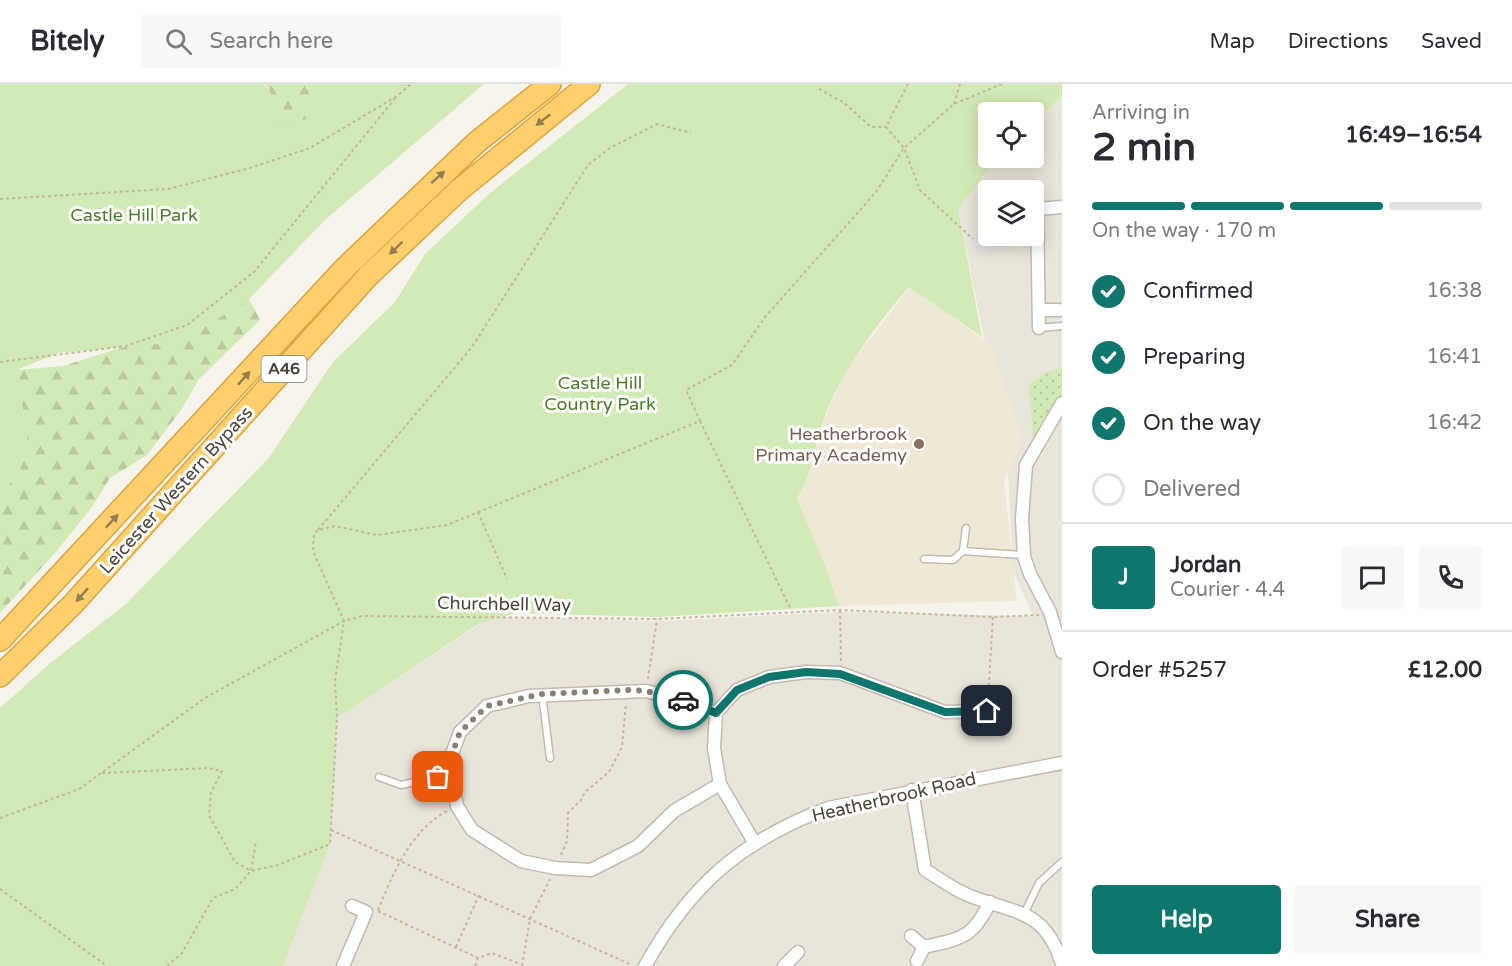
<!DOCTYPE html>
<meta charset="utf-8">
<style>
body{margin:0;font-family:"Varela Round",sans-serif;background:#f7f7f7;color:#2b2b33;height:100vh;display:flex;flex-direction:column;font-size:22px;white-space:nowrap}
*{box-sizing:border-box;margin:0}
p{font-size:20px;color:#7c7c81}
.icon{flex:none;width:33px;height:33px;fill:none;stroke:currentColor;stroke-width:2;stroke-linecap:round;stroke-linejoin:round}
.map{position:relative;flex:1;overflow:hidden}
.details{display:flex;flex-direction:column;background:#fff;width:450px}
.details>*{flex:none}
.controls{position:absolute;left:978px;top:18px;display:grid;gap:12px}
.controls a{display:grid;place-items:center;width:66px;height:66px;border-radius:6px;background:#fff;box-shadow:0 3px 15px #0003;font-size:30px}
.pin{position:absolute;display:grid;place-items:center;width:51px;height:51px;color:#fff;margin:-26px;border-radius:12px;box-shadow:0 3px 9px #0006}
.courier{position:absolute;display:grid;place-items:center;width:60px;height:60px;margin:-30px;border:4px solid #0f766e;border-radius:50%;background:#fff;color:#222;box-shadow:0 2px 8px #0007}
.headline em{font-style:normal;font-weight:800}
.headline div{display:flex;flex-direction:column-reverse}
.headline{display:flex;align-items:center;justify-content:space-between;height:102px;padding:0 30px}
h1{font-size:39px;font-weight:800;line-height:45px}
.bar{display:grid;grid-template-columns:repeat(4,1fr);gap:9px 6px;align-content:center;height:72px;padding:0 30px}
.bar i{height:8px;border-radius:4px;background:#e1e1e2}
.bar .on{background:#0f766e}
.bar p{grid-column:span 4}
.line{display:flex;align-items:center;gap:15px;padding:0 30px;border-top:2px solid #e1e1e2}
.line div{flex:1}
.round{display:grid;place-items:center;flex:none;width:63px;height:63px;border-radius:6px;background:#f7f7f7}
ol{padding:0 30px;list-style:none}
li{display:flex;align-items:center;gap:18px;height:66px}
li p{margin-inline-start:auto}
li .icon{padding:6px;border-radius:50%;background:#0f766e;color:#fff;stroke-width:4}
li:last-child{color:#7c7c81}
li i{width:33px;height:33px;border:3px solid #e1e1e2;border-radius:50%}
.button{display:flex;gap:12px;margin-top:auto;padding:12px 30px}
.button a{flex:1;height:69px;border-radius:6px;background:#0f766e;color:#fff;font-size:24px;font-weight:800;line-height:69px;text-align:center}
.button a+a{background:#f7f7f7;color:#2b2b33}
header{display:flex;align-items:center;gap:36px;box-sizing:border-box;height:84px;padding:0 30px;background:#fff;border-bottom:2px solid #e1e1e2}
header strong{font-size:28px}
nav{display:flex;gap:33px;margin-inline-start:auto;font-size:21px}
.search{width:420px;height:54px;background:#f7f7f7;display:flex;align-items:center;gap:15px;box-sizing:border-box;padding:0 21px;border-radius:6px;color:#7c7c81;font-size:22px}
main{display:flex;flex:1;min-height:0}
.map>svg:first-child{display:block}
.residential{fill:#eae5da;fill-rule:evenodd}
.education{fill:#efe8d6}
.grass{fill:url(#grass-dots)}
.forest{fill:url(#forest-firs)}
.park{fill:#d2eab5}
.parking{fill:#e5e3e0}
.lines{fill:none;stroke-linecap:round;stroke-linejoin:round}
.lane-casing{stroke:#c2bbae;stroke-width:9}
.street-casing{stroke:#c2bbae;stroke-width:15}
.highway-casing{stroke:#e0a43c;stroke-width:24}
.path{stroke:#c4b79f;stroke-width:2;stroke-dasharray:3 3;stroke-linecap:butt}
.lane{stroke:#fff;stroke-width:6}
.street{stroke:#fff;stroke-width:12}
.highway{stroke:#ffcf6e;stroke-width:21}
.oneway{fill:#937c4e}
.done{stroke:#878178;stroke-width:6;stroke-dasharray:0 10.8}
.route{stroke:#0f766e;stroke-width:8}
.education-dot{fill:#8d6e63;stroke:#fff;stroke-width:2}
.labels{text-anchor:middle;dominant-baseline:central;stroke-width:6;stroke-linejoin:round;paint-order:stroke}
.shield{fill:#fff;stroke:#817c74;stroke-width:1.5}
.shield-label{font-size:16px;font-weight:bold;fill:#4b4439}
.park-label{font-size:18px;fill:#4a7f2a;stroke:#fff}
.education-label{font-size:18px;fill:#785e54;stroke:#fff;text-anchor:end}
.street-label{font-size:18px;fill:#4b4439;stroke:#fff}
</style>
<header>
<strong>Bitely</strong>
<div class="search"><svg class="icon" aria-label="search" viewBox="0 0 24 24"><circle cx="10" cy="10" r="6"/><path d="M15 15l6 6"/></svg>Search here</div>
<nav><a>Map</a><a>Directions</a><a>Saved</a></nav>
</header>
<main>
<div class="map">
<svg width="1062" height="882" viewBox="0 0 1062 882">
<defs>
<pattern id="grass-dots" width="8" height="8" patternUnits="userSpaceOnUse" patternTransform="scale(1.5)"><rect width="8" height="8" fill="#d2eab5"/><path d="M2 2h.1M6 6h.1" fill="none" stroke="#b6ca9c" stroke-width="1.8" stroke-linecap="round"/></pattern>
<pattern id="forest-firs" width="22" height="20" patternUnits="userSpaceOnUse" patternTransform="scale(1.5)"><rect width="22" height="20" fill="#d2eab5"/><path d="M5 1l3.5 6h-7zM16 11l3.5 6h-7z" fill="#b6ca9c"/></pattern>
</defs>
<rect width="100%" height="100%" fill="#f6f3ec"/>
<path class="residential" d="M1062,13v869h-779l47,-122 7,-126 143,-94 -6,-7 186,4 178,-9 195,4 -20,-45 -6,-120 -49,-242 40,-51h36v-37zM988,106h46v46h-46z"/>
<path class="education" d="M910,203l80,57 33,96 -19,42 13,119 -178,5 -42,-108 16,-40 14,-46 21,-45z"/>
<path class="grass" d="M1062,284v37l-28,47 -5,-68 17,-12z"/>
<g class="forest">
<path d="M265,0h93v5l-49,34 -140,-7 104,2 -3,-27z"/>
<path d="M249,215l11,21 -61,59 -18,31 -34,45 -37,23 -18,29 -36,45 -56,61v-121l17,-15 11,-30 -11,-77 46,-4 73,-23 44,-1z"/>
</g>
<g class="park">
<path d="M0,0h263l7,7 5,30 40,-2v-35h169l-159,136 -76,79 -69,43 -122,11 -41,17 11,77 -11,30 -17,15z"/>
<path d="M628,0h434v13l-28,24v-9h-46v46h10l-40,51 24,128 -73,-50c-33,38 -62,77 -82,123 -11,29 -14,61 -30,88l29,70 13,38 -182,11 -141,-4 -36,10 -143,95 -7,126 -47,122h-283v-258l49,-44 77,-60 142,-145 65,-97 62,-60 30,-48 65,-61z"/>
</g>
<path class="parking" d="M988,149v3h21l2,14 -36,4 -3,-19z"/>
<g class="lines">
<defs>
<g id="lane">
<path d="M1039,244l23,-2"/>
<path d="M966,444l-3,23 60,4"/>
<path d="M924,475l29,1 10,-9"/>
<path d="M542,610l8,64"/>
<path d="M379,693l22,8 50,-11"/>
<path d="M1024,830l15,-31 23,-21"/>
</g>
<g id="street">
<path d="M1035,103l2,22"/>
<path d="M1040,226h19"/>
<path d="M1039,244l-2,-119 25,-2"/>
<path d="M1062,319l-36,62 -4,54 2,37 6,18 20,38 12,40"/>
<path d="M716,629l-32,-12 -38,-10 -117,5 -42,10 -27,26 -11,30 8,44 15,24 49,31 34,7 36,2 47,-24 36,-35 46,-27"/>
<path d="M912,706l13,80c14,8 29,20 45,26 46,18 75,13 92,68"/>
<path d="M754,758l-34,-58 -6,-36 2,-35 21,-23 32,-13 37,-5 34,1 105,39 42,-1"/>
<path d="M911,852l13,11 -7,14"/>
<path d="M924,863c38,-9 48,-8 66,-45"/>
<path d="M343,882l23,-54 -14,-6"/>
<path d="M645,882c45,-81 96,-125 183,-158l234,-45"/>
<path d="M784,882l14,-14"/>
</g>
<g id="highway">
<path d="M0,556l345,-372 132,-126 73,-58"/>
<path d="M0,592l74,-73 294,-327 90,-85 131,-107"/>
</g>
</defs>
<use href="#lane" class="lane-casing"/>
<use href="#street" class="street-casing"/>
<use href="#highway" class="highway-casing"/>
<g class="path">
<path d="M908,0l-22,43 18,21 16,42 53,49"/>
<path d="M819,5l24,13 28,25h15"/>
<path d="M954,20l6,-20"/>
<path d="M0,115l168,-10 82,-21 60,-20 87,-52 14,-12"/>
<path d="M0,278l126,-16 61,-21 67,-53 143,-176"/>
<path d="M700,337l91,189"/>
<path d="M478,428l29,67"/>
<path d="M318,446l154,-183 116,-182 22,-17 47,-24 34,9"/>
<path d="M840,526l1,51"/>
<path d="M648,595l9,-60"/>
<path d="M988,614l5,-81"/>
<path d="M102,689l107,-5 13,3 -11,21 -2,23 26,47 16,9 5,-30"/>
<path d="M0,734l79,-29 126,-91 139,-77 18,-5 295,3 183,-9 153,7 46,-2"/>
<path d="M331,746l301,135"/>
<path d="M561,771l6,-14 1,-28 13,-13 4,-8 24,-20 13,-25 4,-44"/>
<path d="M0,805l107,77"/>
<path d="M378,826c15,-36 32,-79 69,-99"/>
<path d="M378,827l100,47 14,-5 28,11"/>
<path d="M456,863l23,-52"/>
<path d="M167,882l15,-13 31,-55 22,-9 16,-18 27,-6 52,-21 7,-126 -2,-38 9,-59 -31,-70 1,-17 4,-4 17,-4 42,9 70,-10 253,-104 -14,-31 46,-25 33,-48 111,-125 28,-44 50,-44 48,-20"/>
<path d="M475,882l3,-8"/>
<path d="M522,882l8,-47 20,-40"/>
</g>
<use href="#lane" class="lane"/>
<use href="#street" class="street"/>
<use href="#highway" class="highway"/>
</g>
<defs><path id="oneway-solid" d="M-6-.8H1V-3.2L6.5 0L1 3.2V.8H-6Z" transform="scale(1.5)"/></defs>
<g class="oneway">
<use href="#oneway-solid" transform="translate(543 36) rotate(142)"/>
<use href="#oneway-solid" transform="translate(438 93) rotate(-42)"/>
<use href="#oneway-solid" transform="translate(396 164) rotate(136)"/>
<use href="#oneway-solid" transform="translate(244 294) rotate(-48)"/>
<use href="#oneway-solid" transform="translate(112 437) rotate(-47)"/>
<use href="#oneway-solid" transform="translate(82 511) rotate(132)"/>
</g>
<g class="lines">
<path class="done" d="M438,693l13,-3 -2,-12 11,-30 27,-26 55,-12 86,-4 18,1 37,9"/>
<path class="route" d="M683,616l33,13 21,-23 32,-13 37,-5 34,2 105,38 42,-1"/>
</g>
<circle class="education-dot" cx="919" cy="360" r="6"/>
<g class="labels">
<rect class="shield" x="261.5" y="272" width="45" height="26" rx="4.5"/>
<g class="shield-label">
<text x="284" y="285">A46</text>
</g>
<g class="park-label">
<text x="134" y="131">Castle Hill Park</text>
<text x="600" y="299">Castle Hill<tspan x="600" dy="21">Country Park</tspan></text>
</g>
<g class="education-label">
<text x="907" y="350">Heatherbrook<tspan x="907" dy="21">Primary Academy</tspan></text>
</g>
<g class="street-label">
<text transform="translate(176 406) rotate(-48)">Leicester Western Bypass</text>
<text transform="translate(504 520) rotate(1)">Churchbell Way</text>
<text transform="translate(894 713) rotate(-13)">Heatherbrook Road</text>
</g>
</g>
</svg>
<div class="controls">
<a><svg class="icon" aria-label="locate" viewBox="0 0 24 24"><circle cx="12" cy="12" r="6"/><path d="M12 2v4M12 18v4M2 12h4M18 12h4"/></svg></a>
<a><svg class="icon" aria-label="layers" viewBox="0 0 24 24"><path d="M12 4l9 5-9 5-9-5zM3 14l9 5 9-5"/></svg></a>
</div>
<div class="pin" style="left:438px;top:693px;background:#ea580c"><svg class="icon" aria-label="bag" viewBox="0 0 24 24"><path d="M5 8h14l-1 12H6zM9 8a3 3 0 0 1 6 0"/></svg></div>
<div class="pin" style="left:987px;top:627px;background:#1f2937"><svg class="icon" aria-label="home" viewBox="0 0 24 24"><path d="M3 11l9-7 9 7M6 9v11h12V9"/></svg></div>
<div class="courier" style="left:683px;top:616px"><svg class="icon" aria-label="car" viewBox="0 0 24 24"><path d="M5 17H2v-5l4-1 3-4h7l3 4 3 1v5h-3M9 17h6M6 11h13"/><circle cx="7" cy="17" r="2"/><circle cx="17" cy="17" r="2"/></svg></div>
</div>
<section class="details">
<div class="headline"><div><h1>2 min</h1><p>Arriving in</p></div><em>16:49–16:54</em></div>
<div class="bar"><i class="on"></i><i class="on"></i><i class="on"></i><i></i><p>On the way · 170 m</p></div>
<ol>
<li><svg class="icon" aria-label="check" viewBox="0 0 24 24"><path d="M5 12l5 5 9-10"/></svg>Confirmed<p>16:38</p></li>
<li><svg class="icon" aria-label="check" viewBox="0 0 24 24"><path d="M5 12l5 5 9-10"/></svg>Preparing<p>16:41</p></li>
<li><svg class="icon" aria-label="check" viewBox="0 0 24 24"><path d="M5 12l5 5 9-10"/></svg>On the way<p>16:42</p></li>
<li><i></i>Delivered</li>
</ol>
<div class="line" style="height:108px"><b class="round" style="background:#0f766e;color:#fff">J</b><div><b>Jordan</b><p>Courier · 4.4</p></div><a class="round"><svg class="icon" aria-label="chat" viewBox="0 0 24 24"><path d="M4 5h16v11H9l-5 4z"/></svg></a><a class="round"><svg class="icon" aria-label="phone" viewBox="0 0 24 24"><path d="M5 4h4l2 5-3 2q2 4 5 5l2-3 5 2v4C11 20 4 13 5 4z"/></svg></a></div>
<div class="line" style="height:78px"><div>Order #5257</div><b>£12.00</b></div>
<div class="button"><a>Help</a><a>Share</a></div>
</section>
</main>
